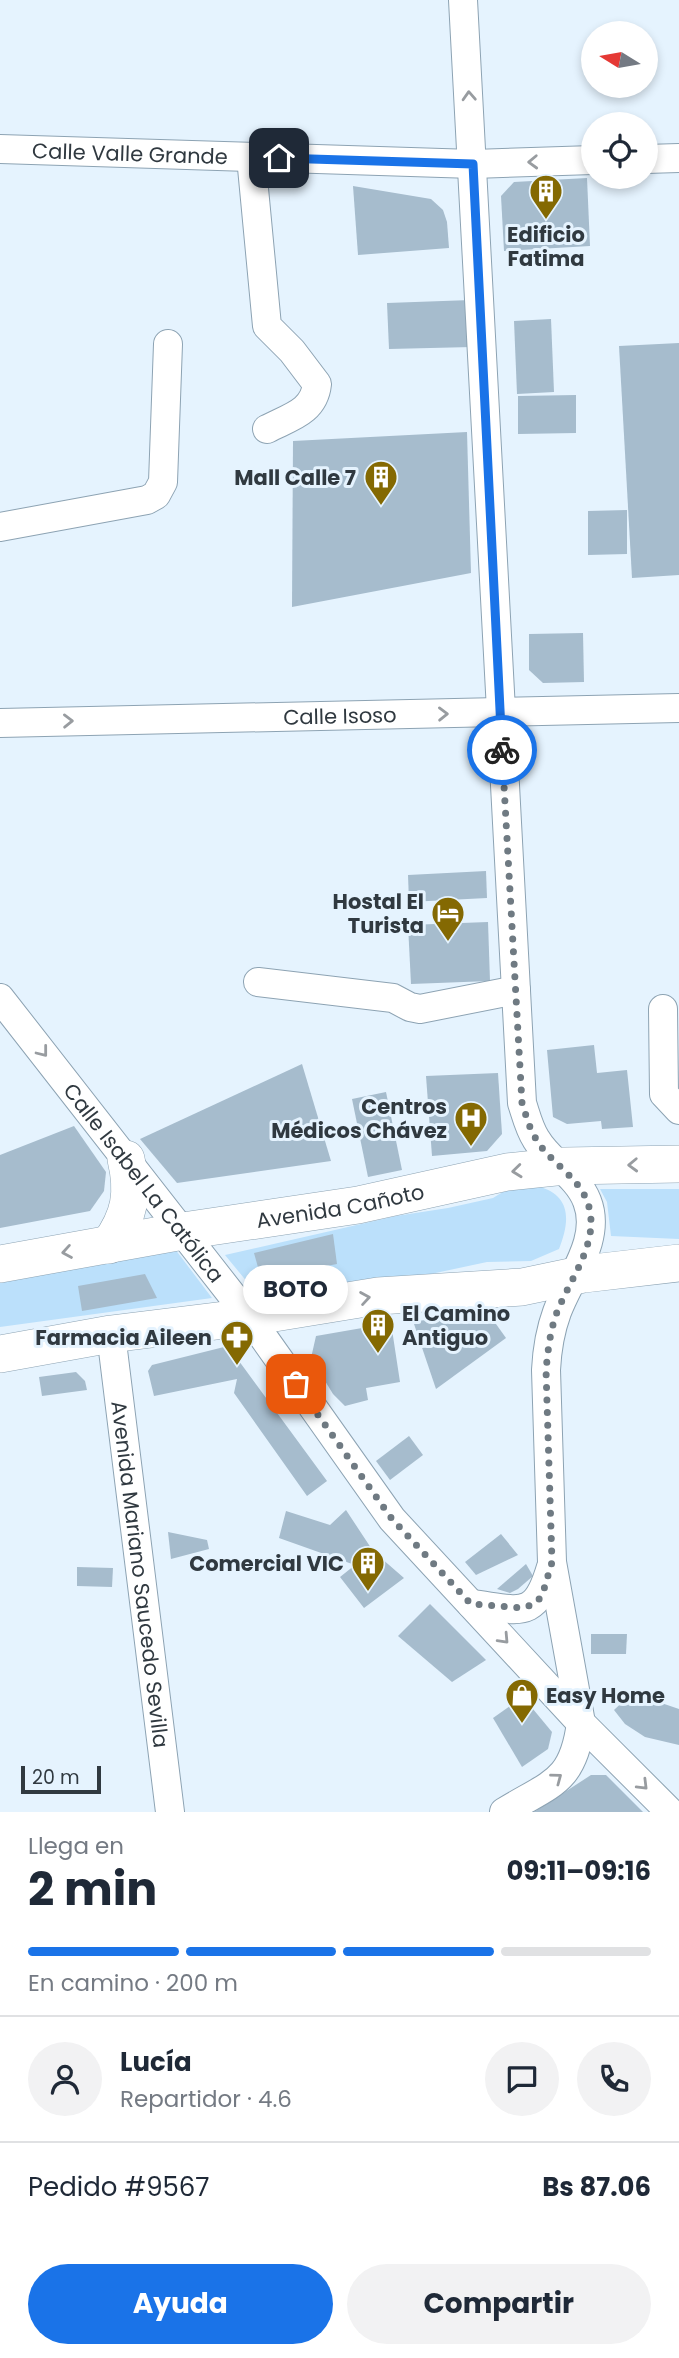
<!DOCTYPE html>
<html lang="es">
<meta charset="utf-8">
<style>
body{margin:0;font-family:Poppins,sans-serif;background:#f2f2f3;color:#1f2937;height:100vh;display:flex;flex-direction:column;font-size:26px;white-space:nowrap}
*{box-sizing:border-box;margin:0}
p{font-size:23px;color:#747a83}
.icon{flex:none;width:38px;height:38px;fill:none;stroke:currentColor;stroke-width:2;stroke-linecap:round;stroke-linejoin:round}
.map{position:relative;height:1812px;overflow:hidden}
.sheet{display:flex;flex-direction:column;background:#fff;flex:1}
.sheet>*{flex:none}
.needle{width:46px;rotate:281deg}
.buttons{position:absolute;left:581px;top:21px;display:grid;gap:14px}
.buttons a{display:grid;place-items:center;width:77px;height:77px;border-radius:50%;background:#fff;box-shadow:0 4px 10px #0003;font-size:35px}
.scale{position:absolute;left:21px;bottom:18px;width:80px;box-sizing:border-box;padding-left:7px;border:4px solid #303940;border-top:0;font-size:19px;line-height:24px;white-space:nowrap;color:#303940;-webkit-text-stroke:5px #e5f3fe;paint-order:stroke}
.pin{position:absolute;display:grid;place-items:center;width:60px;height:60px;color:#fff;margin:-30px;border-radius:14px;box-shadow:0 4px 10px #0006}
.courier{position:absolute;display:grid;place-items:center;width:70px;height:70px;margin:-35px;border:5px solid #1a73e8;border-radius:50%;background:#fff;color:#222;box-shadow:0 2px 9px #0007}
.bubble{position:absolute;height:49px;border-radius:24px;background:#fff;box-shadow:0 4px 10px #0003;font-size:23px;font-weight:700;line-height:49px;text-align:center}
.summary em{font-style:normal;font-weight:700}
.summary div{display:flex;flex-direction:column-reverse}
.summary{display:flex;align-items:center;justify-content:space-between;height:119px;padding:0 28px}
h1{font-size:46px;font-weight:700;line-height:52px}
.bar{display:grid;grid-template-columns:repeat(4,1fr);gap:10px 7px;align-content:center;height:84px;padding:0 28px}
.bar i{height:9px;border-radius:5px;background:#e0e1e3}
.bar .active{background:#1a73e8}
.bar p{grid-column:span 4}
.line{display:flex;align-items:center;gap:18px;padding:0 28px;border-top:2px solid #e0e1e3}
.line div{flex:1}
.round{display:grid;place-items:center;flex:none;width:74px;height:74px;border-radius:37px;background:#f2f2f3}
.primary-button{display:flex;gap:14px;margin-top:auto;padding:14px 28px}
.primary-button a{flex:1;height:80px;border-radius:42px;background:#1a73e8;color:#fff;font-size:28px;font-weight:700;line-height:80px;text-align:center}
.primary-button a+a{background:#f2f2f3;color:#1f2937}
.map>svg:first-child{display:block}
.green{fill:#bbe0fb}
.building{fill:#a6bccd}
.lines{fill:none;stroke-linecap:round;stroke-linejoin:round}
.minor-casing{stroke:#8da3b3;stroke-width:30}
.major-casing{stroke:#8da3b3;stroke-width:38}
.minor{stroke:#fff;stroke-width:28}
.major{stroke:#fff;stroke-width:37}
.oneway{stroke:#989ca0}
.done{stroke:#6f7a82;stroke-width:7;stroke-dasharray:0 12.6}
.route{stroke:#1a73e8;stroke-width:9}
.labels{text-anchor:middle;dominant-baseline:central;stroke-width:6;stroke-linejoin:round;paint-order:stroke}
.street-label{font-size:21px;fill:#303940;stroke:#e5f3fe}
.poi-label{font-size:21px;font-weight:bold;fill:#303940;stroke:#e5f3fe;text-anchor:end}
</style>
<div class="map">
<svg width="679" height="1812" viewBox="0 0 679 1812">
<rect width="100%" height="100%" fill="#e5f3fe"/>
<g class="green">
<path d="M537,1186c35,9 33,35 22,63l-28,12 -44,1 -89,19 -136,19 -37,-45 171,-39 52,-8 45,-10 13,-8z"/>
<path d="M600,1189h79v50l-68,-3 -4,-34z"/>
<path d="M175,1249l37,49 -212,29v-44z"/>
</g>
<g class="building">
<path d="M587,178l3,68 -86,5 -3,-55 13,-14z"/>
<path d="M353,186l78,13 12,11 4,12 2,26 -91,7z"/>
<path d="M471,300l1,47 -83,2 -2,-46z"/>
<path d="M551,319l3,73 -37,2 -3,-73z"/>
<path d="M679,343v232l-47,3 -13,-232z"/>
<path d="M576,395v38l-58,1v-38z"/>
<path d="M467,432l4,141 -179,34 1,-166z"/>
<path d="M627,510v44l-39,1v-44z"/>
<path d="M583,633l1,49 -41,1 -14,-13v-36z"/>
<path d="M486,871l1,27 -78,4 -1,-27z"/>
<path d="M488,922l2,59 -79,3 -3,-59z"/>
<path d="M594,1045l3,28 30,-3 6,57 -31,2 -1,-8 -34,3 -14,-7 -6,-67z"/>
<path d="M302,1064l29,97 -154,22 -37,-44z"/>
<path d="M498,1073l4,61 -15,17 -55,5 -6,-80z"/>
<path d="M386,1092l16,78 -34,7 -16,-78z"/>
<path d="M74,1126l32,46 -2,19 -14,20 -90,17v-73z"/>
<path d="M333,1234l4,30 -76,14 -7,-25z"/>
<path d="M145,1274l12,24 -75,13 -4,-25z"/>
<path d="M476,1317l20,7 10,14 -70,51 -23,-68z"/>
<path d="M391,1323l9,59 -34,6 2,12 -23,6 -12,-12 -22,-36 5,-22z"/>
<path d="M228,1346l99,135 -20,15 -73,-103 3,-14 -83,17 -6,-25 4,-6z"/>
<path d="M76,1372l9,9 2,9 -45,6 -3,-19z"/>
<path d="M409,1436l14,19 -33,25 -14,-19z"/>
<path d="M346,1510l27,41 31,27 -40,30 -24,-31 15,-12 -76,-27 7,-27 44,14z"/>
<path d="M168,1532l39,8 2,9 -38,10z"/>
<path d="M501,1534l17,21 -42,20 -11,-13z"/>
<path d="M526,1564l7,12 -15,13 -8,4 -13,-4z"/>
<path d="M77,1567l36,1 -1,19 -35,-1z"/>
<path d="M430,1604l56,56 -34,22 -54,-46z"/>
<path d="M591,1634h36l-1,20h-35z"/>
<path d="M632,1693l47,16v36l-34,-8 -20,-13 -11,-14z"/>
<path d="M523,1697l29,35 -4,17 -26,18 -29,-49z"/>
<path d="M591,1775h15l37,37h-109z"/>
</g>
<g class="lines">
<defs>
<g id="minor">
<path d="M463,0l59,1103c4,12 7,25 14,36 13,23 41,36 51,62 15,38 -17,76 -30,111 -7,19 -10,38 -11,58l6,192 29,161c-8,60 -30,60 -77,89"/>
<path id="s1" d="M0,149l473,15 120,-4"/>
<path d="M251,157l16,169 25,25 25,33c-3,28 -27,33 -50,45"/>
<path d="M646,159l33,-1"/>
<path d="M0,527l147,-27 9,-5 7,-13 5,-138"/>
<path id="s2" d="M0,723l679,-15"/>
<path d="M258,982l135,16 17,9 10,2 96,-19"/>
<path id="s3" d="M0,998l249,319 143,202 189,204 89,89"/>
<path d="M663,1009l1,85 15,16"/>
<path id="s4" d="M111,1334l59,478"/>
<path d="M471,1604c50,6 64,17 80,-37"/>
</g>
<g id="major">
<path d="M109,1245c21,-29 25,-52 17,-86"/>
<path id="s5" d="M0,1264l183,-33 175,-26 149,-33 58,-6 114,-2"/>
<path d="M0,1354l111,-20 138,-17 129,-21 144,-9 62,-13 95,-11"/>
</g>
</defs>
<use href="#minor" class="minor-casing"/>
<use href="#major" class="major-casing"/>
<use href="#minor" class="minor"/>
<use href="#major" class="major"/>
</g>
<defs><path id="oneway-chevron" d="M-2-3.5L2.5 0L-2 3.5" fill="none" stroke-width="1.6" stroke-linecap="round" stroke-linejoin="round" transform="scale(1.75)"/></defs>
<g class="oneway">
<use href="#oneway-chevron" transform="translate(469 96) rotate(-93)"/>
<use href="#oneway-chevron" transform="translate(533 162) rotate(178)"/>
<use href="#oneway-chevron" transform="translate(443 714) rotate(-1)"/>
<use href="#oneway-chevron" transform="translate(68 721) rotate(-1)"/>
<use href="#oneway-chevron" transform="translate(43 1052) rotate(52)"/>
<use href="#oneway-chevron" transform="translate(633 1165) rotate(178)"/>
<use href="#oneway-chevron" transform="translate(517 1171) rotate(174)"/>
<use href="#oneway-chevron" transform="translate(67 1252) rotate(170)"/>
<use href="#oneway-chevron" transform="translate(365 1298) rotate(-9)"/>
<use href="#oneway-chevron" transform="translate(504 1639) rotate(47)"/>
<use href="#oneway-chevron" transform="translate(557 1778) rotate(-37)"/>
<use href="#oneway-chevron" transform="translate(643 1785) rotate(45)"/>
</g>
<g class="lines">
<path class="done" d="M296,1384l96,135 79,85 52,4 11,-4 8,-8 10,-34 -6,-192c2,-20 4,-39 11,-58 14,-35 45,-73 30,-111 -10,-26 -38,-39 -51,-62 -7,-11 -10,-24 -14,-36l-20,-353"/>
<path class="route" d="M279,158l194,6 29,586"/>
</g>
<defs>
<symbol id="building-pin" viewBox="-11 -11 22 30"><path d="M0 17L-7.5 6A9.5 9.5 0 1 1 7.5 6Z" fill="#846902" stroke="#e5f3fe"/><path d="M-4-6H4V6H1V3H-1V6H-4ZM-2.5-4.3h1.7v1.8h-1.7ZM.8-4.3h1.7v1.8H.8ZM-2.5-1h1.7V.8h-1.7ZM.8-1h1.7V.8H.8Z" fill="#fff"/></symbol>
<symbol id="hotel-pin" viewBox="-11 -11 22 30"><path d="M0 17L-7.5 6A9.5 9.5 0 1 1 7.5 6Z" fill="#846902" stroke="#e5f3fe"/><path d="M-6-4.5h1.5V1H6V5H4.5V3h-9V5H-6ZM-4 0a1.8 1.8 0 1 1 3.6 0ZM.5 0V-2.5h3Q6-2.5 6 0Z" fill="#fff"/></symbol>
<symbol id="hospital-pin" viewBox="-11 -11 22 30"><path d="M0 17L-7.5 6A9.5 9.5 0 1 1 7.5 6Z" fill="#846902" stroke="#e5f3fe"/><path d="M-5-5h3v3.5h4V-5h3V5h-3V1.5h-4V5h-3Z" fill="#fff"/></symbol>
<symbol id="pharmacy-pin" viewBox="-11 -11 22 30"><path d="M0 17L-7.5 6A9.5 9.5 0 1 1 7.5 6Z" fill="#846902" stroke="#e5f3fe"/><path d="M-2-6h4v4h4v4h-4v4h-4v-4h-4v-4h4Z" fill="#fff"/></symbol>
<symbol id="shop-pin" viewBox="-11 -11 22 30"><path d="M0 17L-7.5 6A9.5 9.5 0 1 1 7.5 6Z" fill="#846902" stroke="#e5f3fe"/><path d="M-5-2.5h2.3a2.7 3.5 0 0 1 5.4 0H5L5.5 6h-11ZM-1.5-2.5h3a1.5 2.3 0 0 0-3 0Z" fill="#fff"/></symbol>
</defs>
<g fill-rule="evenodd">
<use href="#building-pin" x="527" y="172" width="38" height="52"/>
<use href="#building-pin" x="362" y="458" width="38" height="52"/>
<use href="#hotel-pin" x="429" y="894" width="38" height="52"/>
<use href="#hospital-pin" x="452" y="1099" width="38" height="52"/>
<use href="#building-pin" x="359" y="1306" width="38" height="52"/>
<use href="#pharmacy-pin" x="218" y="1318" width="38" height="52"/>
<use href="#building-pin" x="349" y="1544" width="38" height="52"/>
<use href="#shop-pin" x="503" y="1676" width="38" height="52"/>
</g>
<g class="labels">
<g class="street-label">
<text stroke="none"><textPath href="#s1" startOffset="130">Calle Valle Grande</textPath></text>
<text stroke="none"><textPath href="#s2" startOffset="340">Calle Isoso</textPath></text>
<text stroke="none"><textPath href="#s3" startOffset="234">Calle Isabel La Católica</textPath></text>
<text stroke="none"><textPath href="#s5" startOffset="345">Avenida Cañoto</textPath></text>
<text stroke="none"><textPath href="#s4" startOffset="242">Avenida Mariano Saucedo Sevilla</textPath></text>
</g>
<g class="poi-label">
<text x="546" y="234" text-anchor="middle">Edificio<tspan x="546" dy="24">Fatima</tspan></text>
<text x="356" y="477">Mall Calle 7</text>
<text x="424" y="901">Hostal El<tspan x="424" dy="24">Turista</tspan></text>
<text x="447" y="1106">Centros<tspan x="447" dy="24">Médicos Chávez</tspan></text>
<text x="402" y="1313" text-anchor="start">El Camino<tspan x="402" dy="24">Antiguo</tspan></text>
<text x="212" y="1337">Farmacia Aileen</text>
<text x="344" y="1563">Comercial VIC</text>
<text x="546" y="1695" text-anchor="start">Easy Home</text>
</g>
</g>
</svg>
<div class="buttons">
<a><svg class="needle" viewBox="-14 -14 28 28"><path d="M0-13l5 13h-10z" fill="#e53935"/><path d="M0 13l5-13h-10z" fill="#747a83"/></svg></a>
<a><svg class="icon" aria-label="locate" viewBox="0 0 24 24"><circle cx="12" cy="12" r="6"/><path d="M12 2v4M12 18v4M2 12h4M18 12h4"/></svg></a>
</div>
<div class="scale">20 m</div>
<div class="pin" style="left:296px;top:1384px;background:#ea580c"><svg class="icon" aria-label="bag" viewBox="0 0 24 24"><path d="M5 8h14l-1 12H6zM9 8a3 3 0 0 1 6 0"/></svg></div>
<div class="pin" style="left:279px;top:158px;background:#1f2937"><svg class="icon" aria-label="home" viewBox="0 0 24 24"><path d="M3 11l9-7 9 7M6 9v11h12V9"/></svg></div>
<div class="courier" style="left:502px;top:750px"><svg class="icon" aria-label="bike" viewBox="0 0 24 24"><circle cx="6" cy="16" r="4"/><circle cx="18" cy="16" r="4"/><path d="M6 16l4-8h5l3 8M10 8l3 8H6M13 5h3"/></svg></div>
<div class="bubble" style="left:243px;top:1265px;width:105px">BOTO</div>
</div>
<section class="sheet">
<div class="summary"><div><h1>2 min</h1><p>Llega en</p></div><em>09:11–09:16</em></div>
<div class="bar"><i class="active"></i><i class="active"></i><i class="active"></i><i></i><p>En camino · 200 m</p></div>
<div class="line" style="height:126px"><a class="round"><svg class="icon" aria-label="person" viewBox="0 0 24 24"><circle cx="12" cy="8" r="4"/><path d="M4 21q1-7 8-7t8 7"/></svg></a><div><b>Lucía</b><p>Repartidor · 4.6</p></div><a class="round"><svg class="icon" aria-label="chat" viewBox="0 0 24 24"><path d="M4 5h16v11H9l-5 4z"/></svg></a><a class="round"><svg class="icon" aria-label="phone" viewBox="0 0 24 24"><path d="M5 4h4l2 5-3 2q2 4 5 5l2-3 5 2v4C11 20 4 13 5 4z"/></svg></a></div>
<div class="line" style="height:91px"><div>Pedido #9567</div><b>Bs 87.06</b></div>
<div class="primary-button"><a>Ayuda</a><a>Compartir</a></div>
</section>
